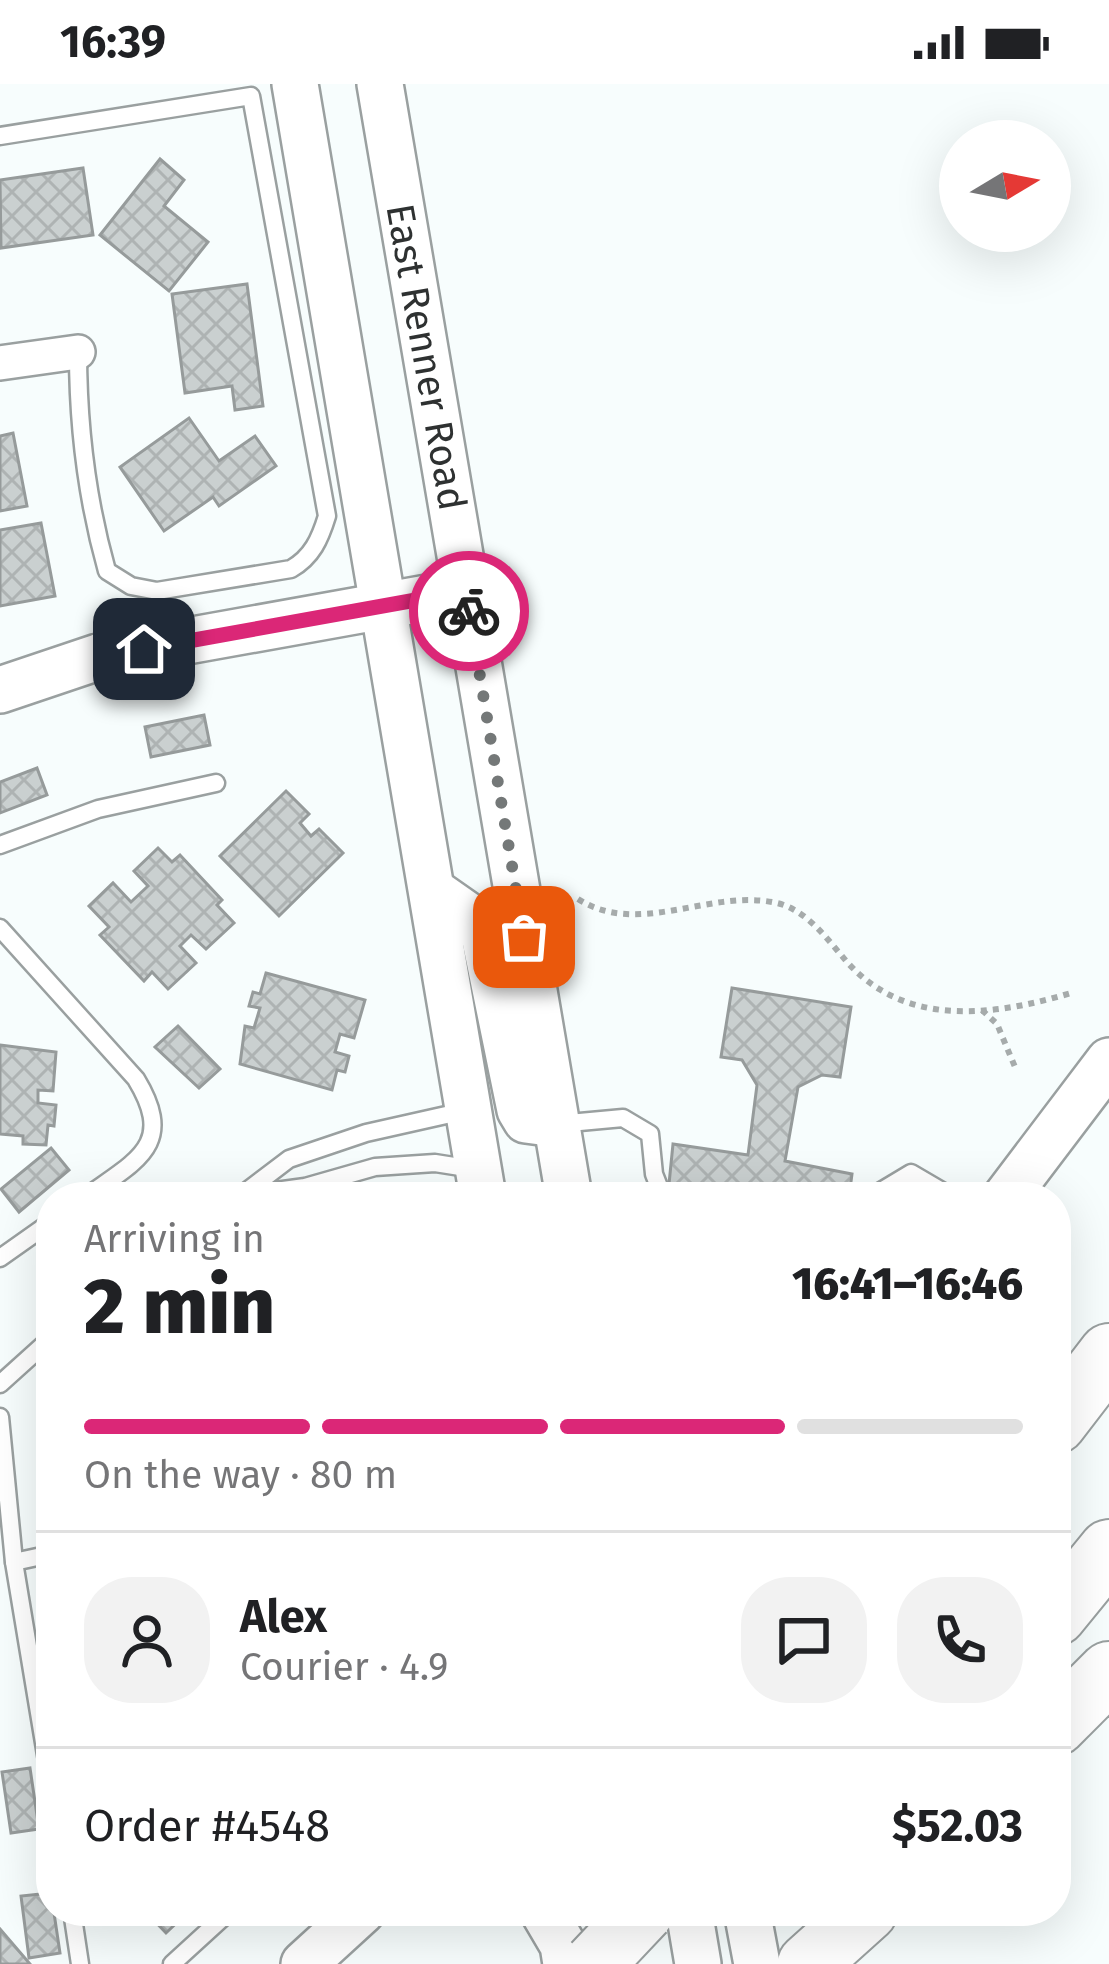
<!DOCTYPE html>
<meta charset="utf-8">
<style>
body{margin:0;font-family:"Fira Sans",sans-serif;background:#f2f2f2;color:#202124;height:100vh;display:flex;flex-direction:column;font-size:45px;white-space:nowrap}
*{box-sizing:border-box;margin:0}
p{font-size:39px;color:#757577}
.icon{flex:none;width:66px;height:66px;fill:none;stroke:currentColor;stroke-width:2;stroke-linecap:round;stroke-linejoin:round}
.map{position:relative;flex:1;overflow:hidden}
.details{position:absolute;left:36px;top:1098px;width:1035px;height:744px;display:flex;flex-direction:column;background:#fff;border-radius:48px;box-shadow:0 12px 48px #0002}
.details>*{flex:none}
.needle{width:78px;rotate:80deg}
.tools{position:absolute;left:939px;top:36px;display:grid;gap:24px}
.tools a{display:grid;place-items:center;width:132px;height:132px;border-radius:50%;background:#fff;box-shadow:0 12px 48px #0002;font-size:60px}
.pin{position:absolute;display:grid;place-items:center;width:102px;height:102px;color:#fff;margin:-51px;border-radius:24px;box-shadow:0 6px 18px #0006}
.courier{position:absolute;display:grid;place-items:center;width:120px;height:120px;margin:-60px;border:9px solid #db2777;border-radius:50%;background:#fff;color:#222;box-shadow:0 3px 15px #0007}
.overview em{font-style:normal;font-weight:800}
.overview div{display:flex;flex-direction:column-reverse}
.overview{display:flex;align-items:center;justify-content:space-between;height:204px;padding:0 48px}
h1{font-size:78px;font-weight:800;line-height:90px}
.bar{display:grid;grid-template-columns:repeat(4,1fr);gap:18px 12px;align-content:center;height:144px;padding:0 48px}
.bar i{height:15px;border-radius:9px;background:#e0e0e0}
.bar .current{background:#db2777}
.bar p{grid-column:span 4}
.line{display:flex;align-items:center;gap:30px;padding:0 48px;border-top:3px solid #e0e0e0}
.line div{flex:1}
.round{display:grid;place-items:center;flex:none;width:126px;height:126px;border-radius:48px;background:#f2f2f2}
.status{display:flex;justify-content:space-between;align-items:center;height:84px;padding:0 60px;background:#fff;direction:ltr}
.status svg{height:33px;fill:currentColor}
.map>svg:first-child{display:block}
.building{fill:url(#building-cross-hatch);stroke:#969b9b;stroke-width:3}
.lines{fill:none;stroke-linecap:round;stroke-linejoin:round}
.lane-casing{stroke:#9aa0a0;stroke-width:21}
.street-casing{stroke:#9aa0a0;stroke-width:38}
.secondary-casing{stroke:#9aa0a0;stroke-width:50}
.highway-casing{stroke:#9aa0a0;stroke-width:64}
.path{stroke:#a6abab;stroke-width:6;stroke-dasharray:6 6;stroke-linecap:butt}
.lane{stroke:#fff;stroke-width:16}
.street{stroke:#fff;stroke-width:33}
.secondary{stroke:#fff;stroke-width:45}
.highway{stroke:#fff;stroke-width:60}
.highway-bridge-casing{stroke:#9aa0a0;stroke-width:64;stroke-linecap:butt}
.highway-bridge{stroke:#fff;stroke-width:60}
.done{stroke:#747878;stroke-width:12;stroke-dasharray:0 21.6}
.route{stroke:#db2777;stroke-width:15}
.labels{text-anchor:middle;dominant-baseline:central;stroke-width:9;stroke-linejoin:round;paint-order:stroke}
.street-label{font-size:39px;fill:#2e3131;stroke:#fff}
</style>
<div class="status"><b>16:39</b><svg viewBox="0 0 49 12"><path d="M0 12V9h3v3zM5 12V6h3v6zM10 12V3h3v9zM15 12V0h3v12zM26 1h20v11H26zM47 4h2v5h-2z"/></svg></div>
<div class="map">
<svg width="1109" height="1880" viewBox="0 0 1109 1880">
<defs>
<pattern id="building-cross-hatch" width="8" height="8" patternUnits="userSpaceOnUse" patternTransform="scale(3)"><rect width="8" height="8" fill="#cad0d0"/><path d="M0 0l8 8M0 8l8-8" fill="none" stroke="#aeb3b3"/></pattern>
</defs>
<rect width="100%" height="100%" fill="#f7fdfd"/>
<g class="building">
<path d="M160,75l24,21 -20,26 44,36 -39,49 -69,-56z"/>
<path d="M83,84l10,67 -92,13 -1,-68z"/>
<path d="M247,200l16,122 -28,4 -3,-24 -47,7 -13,-99z"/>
<path d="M189,334l30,43 36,-25 21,30 -57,40 -6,-9 -49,34 -44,-64z"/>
<path d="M13,349l14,73 -27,5v-75z"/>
<path d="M41,439l14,73 -55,10v-76z"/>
<path d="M204,631l6,30 -59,12 -6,-30z"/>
<path d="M37,684l10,27 -47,18v-31z"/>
<path d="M286,707l23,23 -9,9 11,13 8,-7 24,24 -64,63 -59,-60z"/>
<path d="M158,764l14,14 8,-7 42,45 -5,5 17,18 -28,26 -15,-14 -11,11 16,17 -28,26 -16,-17 -8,9 -44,-46 9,-8 -20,-21 24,-23 18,19 17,-16 -14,-15z"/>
<path d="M266,889l99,27 -11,38 -14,-4 -5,18 14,4 -4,16 -8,-2 -5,20 -92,-26 5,-38 9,2 6,-20 -11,-2 4,-14 7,2z"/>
<path d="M732,904l119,19 -11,70 -18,-2 -24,12 -13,74 67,13 -3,23h-82l-98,-13 4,-40 75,11 9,-70 -15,-25 -21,-3z"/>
<path d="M178,942l42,43 -21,19 -44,-41z"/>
<path d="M0,961l56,7 -3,39 -15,-1v13l18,2 -2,21 -6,-1 -2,20 -23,-1v-8l-23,-2z"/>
<path d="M51,1064l18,22 -50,42 -18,-23z"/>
<path d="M30,1684l9,61 -28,4 -9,-61z"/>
<path d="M51,1809l9,60 -31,5 -8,-62z"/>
<path d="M145,1827h44l-23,22z"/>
<path d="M0,1845l30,35h-30z"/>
</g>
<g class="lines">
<defs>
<g id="lane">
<path d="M0,52l251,-40 76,420c-7,23 -15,41 -36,53l-134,22 -26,-5 -24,-15c-20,-71 -29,-145 -29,-219"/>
<path d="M0,761l98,-36 118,-26"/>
<path d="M0,844l136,151c40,66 1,81 -50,118"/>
<path d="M558,1040l65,-6 27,16 4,40 9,23"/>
<path d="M245,1111l60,-8 70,-20 60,-4 38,6"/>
<path d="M239,1113l50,-38 77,-26 98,-22"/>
<path d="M871,1113l40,-24 41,24"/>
<path d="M0,1174l51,-36"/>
<path d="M0,1300l51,-46"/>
<path d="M0,1333l14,145 37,223"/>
<path d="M14,1478l37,-8"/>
<path d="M72,1827l8,53"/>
<path d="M172,1880l58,-53"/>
</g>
<path id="street" d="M0,279l78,-11"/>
<g id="secondary">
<path d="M295,0l188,1113"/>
<path d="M380,0l189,1113"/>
<path d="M0,606l98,-33 368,-66"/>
<path d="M434,808l40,28 10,15 36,175 6,10 30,4"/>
<path d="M1006,1113l103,-136"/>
<path d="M543,1827l20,34 3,19"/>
<path d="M689,1827l9,53"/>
<path d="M747,1827l10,53"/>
<path d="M304,1880l58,-53"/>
</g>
<g id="highway">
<path d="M1056,1339l53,-69"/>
<path d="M1056,1531l53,-65"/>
<path d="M1056,1641l53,-53"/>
<path d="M808,1880l59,-53"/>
</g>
</defs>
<use href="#lane" class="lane-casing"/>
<use href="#street" class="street-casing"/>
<use href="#secondary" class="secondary-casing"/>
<use href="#highway" class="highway-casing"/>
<g class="path">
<path d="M578,815c61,39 132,-11 199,4 30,7 51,37 70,59 59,66 147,54 224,31"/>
<path d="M982,926l15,14 18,43"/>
</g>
<use href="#lane" class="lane"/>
<use href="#street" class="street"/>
<use href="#secondary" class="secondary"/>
<use href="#highway" class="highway"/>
<defs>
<path id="highway-bridge" d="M594,1880l50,-53"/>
</defs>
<use href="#highway-bridge" class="highway-bridge-casing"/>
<use href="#highway-bridge" class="highway-bridge"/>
</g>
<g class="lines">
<path class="done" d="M469,527l55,326"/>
<path class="route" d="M144,565l322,-58 3,20"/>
</g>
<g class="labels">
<g class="street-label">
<text transform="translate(426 273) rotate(80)">East Renner Road</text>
</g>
</g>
</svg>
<div class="tools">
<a><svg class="needle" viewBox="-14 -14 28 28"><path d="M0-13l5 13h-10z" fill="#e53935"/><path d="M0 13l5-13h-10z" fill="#757577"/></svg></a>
</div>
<div class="pin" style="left:524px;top:853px;background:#ea580c"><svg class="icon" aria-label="bag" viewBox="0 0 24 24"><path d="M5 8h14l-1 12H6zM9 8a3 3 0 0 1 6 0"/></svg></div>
<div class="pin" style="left:144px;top:565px;background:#1f2937"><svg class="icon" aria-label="home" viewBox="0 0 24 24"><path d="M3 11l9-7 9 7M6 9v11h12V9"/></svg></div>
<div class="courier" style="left:469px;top:527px"><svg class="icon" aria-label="bike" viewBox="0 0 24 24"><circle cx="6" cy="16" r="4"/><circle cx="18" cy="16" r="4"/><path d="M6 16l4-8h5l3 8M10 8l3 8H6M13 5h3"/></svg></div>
<section class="details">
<div class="overview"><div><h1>2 min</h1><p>Arriving in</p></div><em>16:41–16:46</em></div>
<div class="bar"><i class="current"></i><i class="current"></i><i class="current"></i><i></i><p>On the way · 80 m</p></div>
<div class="line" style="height:216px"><a class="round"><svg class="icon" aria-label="person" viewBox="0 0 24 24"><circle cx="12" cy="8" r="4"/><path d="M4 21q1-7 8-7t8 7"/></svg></a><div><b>Alex</b><p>Courier · 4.9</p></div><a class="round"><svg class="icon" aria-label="chat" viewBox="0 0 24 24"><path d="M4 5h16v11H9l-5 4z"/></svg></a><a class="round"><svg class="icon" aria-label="phone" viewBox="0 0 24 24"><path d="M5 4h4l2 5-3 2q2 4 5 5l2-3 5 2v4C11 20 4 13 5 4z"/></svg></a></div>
<div class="line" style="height:156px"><div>Order #4548</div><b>$52.03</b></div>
</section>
</div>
